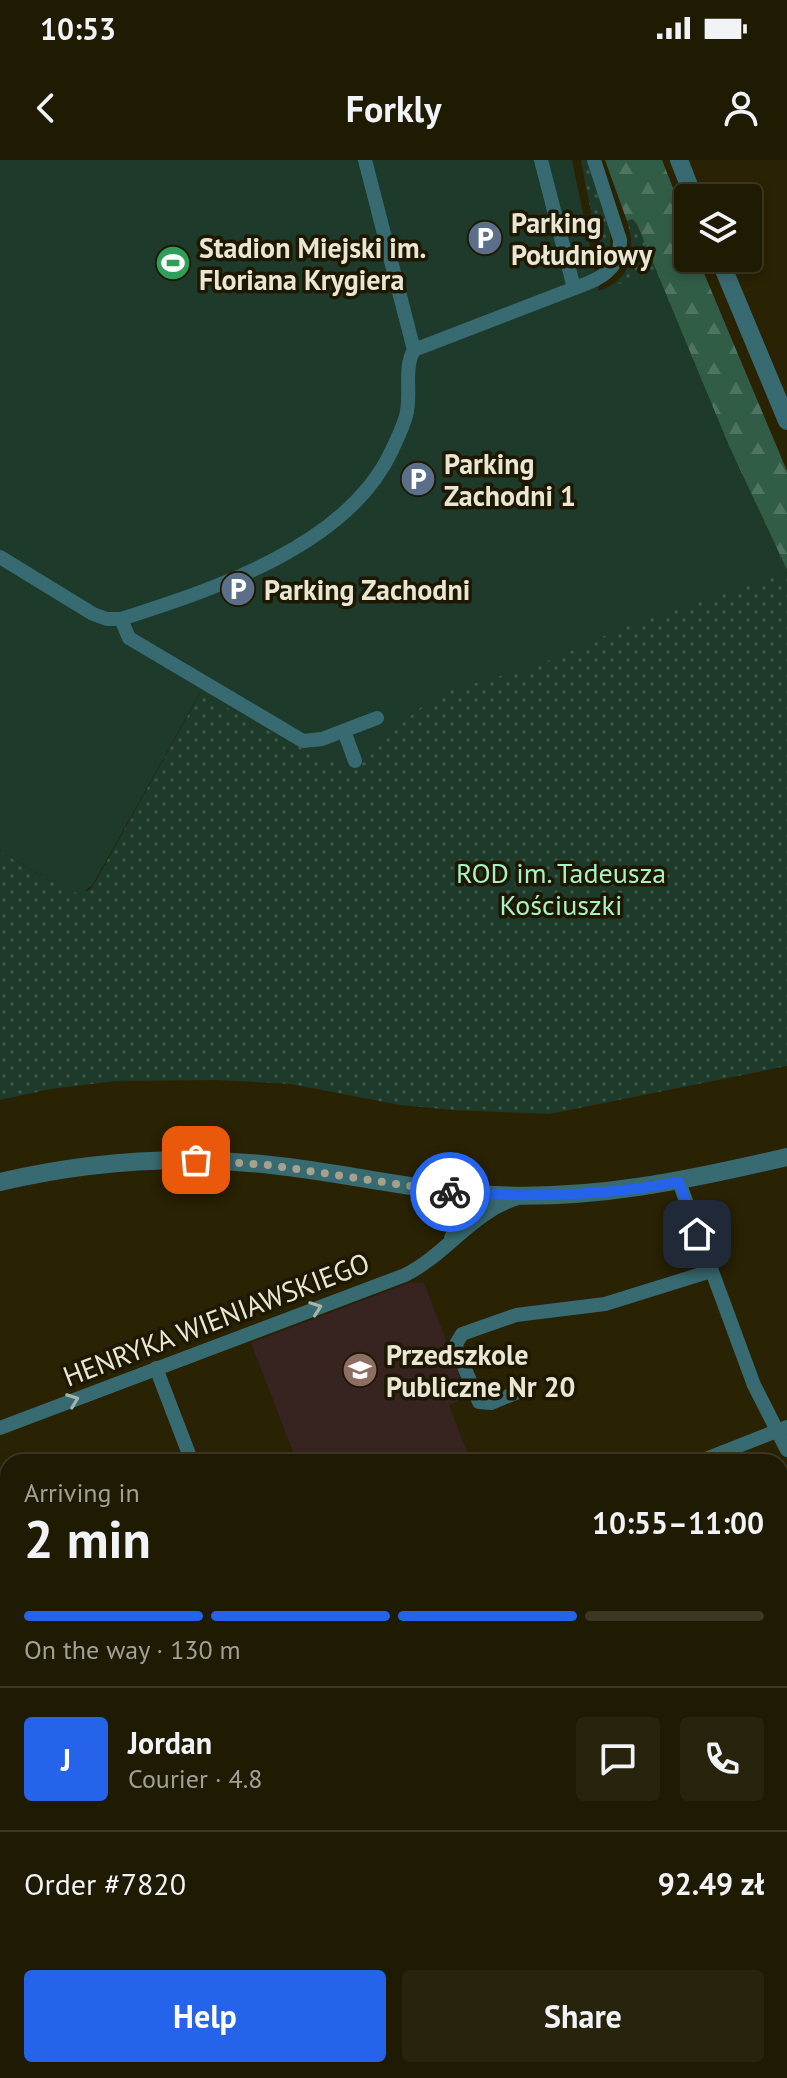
<!DOCTYPE html>
<meta charset="utf-8">
<style>
body{margin:0;font-family:"PT Sans",sans-serif;background:#27230c;color:#f1f3f6;height:100vh;display:flex;flex-direction:column;font-size:30px;white-space:nowrap}
*{box-sizing:border-box;margin:0}
p{font-size:26px;color:#a1a199}
.icon{flex:none;width:44px;height:44px;fill:none;stroke:currentColor;stroke-width:2;stroke-linecap:round;stroke-linejoin:round}
.map{position:relative;flex:1;overflow:hidden}
.side{position:absolute;left:0px;top:1294px;width:788px;height:624px;display:flex;flex-direction:column;background:#1f1a02;border-radius:24px 24px 0 0;box-shadow:0 4px 12px #0003,0 0 0 2px #3c3824}
.side>*{flex:none}
.tools{position:absolute;left:674px;top:24px;display:grid;gap:16px}
.tools a{display:grid;place-items:center;width:88px;height:88px;border-radius:8px;background:#1f1a02;box-shadow:0 4px 12px #0003,0 0 0 2px #3c3824;font-size:40px}
.pin{position:absolute;display:grid;place-items:center;width:68px;height:68px;color:#fff;margin:-34px;border-radius:16px;box-shadow:0 4px 12px #0006}
.courier{position:absolute;display:grid;place-items:center;width:80px;height:80px;margin:-40px;border:6px solid #2563eb;border-radius:50%;background:#fff;color:#222;box-shadow:0 2px 10px #0007}
.head em{font-style:normal;font-weight:800}
.head div{display:flex;flex-direction:column-reverse}
.head{display:flex;align-items:center;justify-content:space-between;height:136px;padding:0 24px}
h1{font-size:52px;font-weight:800;line-height:60px}
.bar{display:grid;grid-template-columns:repeat(4,1fr);gap:12px 8px;align-content:center;height:96px;padding:0 24px}
.bar i{height:10px;border-radius:6px;background:#3c3824}
.bar .current{background:#2563eb}
.bar p{grid-column:span 4}
.line{display:flex;align-items:center;gap:20px;padding:0 24px;border-top:2px solid #3c3824}
.line div{flex:1}
.round{display:grid;place-items:center;flex:none;width:84px;height:84px;border-radius:8px;background:#27230c}
.action{display:flex;gap:16px;margin-top:auto;padding:16px 24px}
.action a{flex:1;height:92px;border-radius:8px;background:#2563eb;color:#fff;font-size:32px;font-weight:800;line-height:92px;text-align:center}
.action a+a{background:#27230c;color:#f1f3f6}
.status{display:flex;justify-content:space-between;align-items:center;height:56px;padding:0 40px;background:#1f1a02;direction:ltr}
.status svg{height:22px;fill:currentColor}
header{display:flex;justify-content:space-between;align-items:center;height:104px;padding:0 24px;background:#1f1a02;font-size:36px;font-weight:800}
.map>svg:first-child{display:block}
.education{fill:#372420}
.grass{fill:url(#grass-dots)}
.forest{fill:url(#forest-firs)}
.pitch{fill:#1d3a2b}
.lines{fill:none;stroke-linecap:round;stroke-linejoin:round}
.minor{stroke:#386b71;stroke-width:14}
.tertiary{stroke:#386b71;stroke-width:18}
.oneway{stroke:#a3b5ad}
.done{stroke:#a6a18c;stroke-width:8;stroke-dasharray:0 14.4}
.route{stroke:#2563eb;stroke-width:10}
.labels{text-anchor:middle;dominant-baseline:central;stroke-width:7;stroke-linejoin:round;paint-order:stroke}
.poi-label{font-size:28px;font-weight:bold;fill:#eae6d5;stroke:#1f1800;text-anchor:start}
.park-label{font-size:28px;fill:#a8f1c9;stroke:#1f1800}
.street-label{font-size:28px;fill:#eae6d5;stroke:#1f1800}
</style>
<div class="status"><b>10:53</b><svg viewBox="0 0 49 12"><path d="M0 12V9h3v3zM5 12V6h3v6zM10 12V3h3v9zM15 12V0h3v12zM26 1h20v11H26zM47 4h2v5h-2z"/></svg></div>
<header><svg class="icon" aria-label="back" viewBox="0 0 24 24"><path d="M15 5l-7 7 7 7"/></svg>Forkly<svg class="icon" aria-label="person" viewBox="0 0 24 24"><circle cx="12" cy="8" r="4"/><path d="M4 21q1-7 8-7t8 7"/></svg></header>
<div class="map">
<svg width="787" height="1918" viewBox="0 0 787 1918">
<defs>
<pattern id="grass-dots" width="8" height="8" patternUnits="userSpaceOnUse" patternTransform="scale(2)"><rect width="8" height="8" fill="#1d3a2b"/><path d="M2 2h.1M6 6h.1" fill="none" stroke="#3e5649" stroke-width="1.8" stroke-linecap="round"/></pattern>
<pattern id="forest-firs" width="22" height="20" patternUnits="userSpaceOnUse" patternTransform="scale(2)"><rect width="22" height="20" fill="#315d47"/><path d="M5 1l3.5 6h-7zM16 11l3.5 6h-7z" fill="#4f7461"/></pattern>
</defs>
<rect width="100%" height="100%" fill="#292203"/>
<path class="education" d="M411,1122l13,1 44,114 -19,8 22,57h-166l-10,-5 -44,-114z"/>
<g class="grass">
<path d="M581,0h6c11,29 37,80 14,106z"/>
<path d="M632,59l5,5 122,287 28,59v496l-238,48 -97,-4 -52,-5 -109,-21 -74,-4 -102,1 -64,8 -51,11v-249l48,29 40,11 5,-5 110,-198 389,-394c38,-13 46,-35 35,-73z"/>
</g>
<path class="forest" d="M605,0h57l26,66v32l10,1 89,212v99l-58,-124 -92,-222 -5,-5 -5,2z"/>
<path class="pitch" d="M0,0h572l27,131 57,-20 73,175 58,126 -157,53 -99,43 -79,21 -28,16 -32,25 -34,35 -11,3 -56,-25 -91,-50 -108,193 -13,8 -31,-14 -48,-29z"/>
<g class="lines">
<g class="minor">
<path d="M541,0l33,128"/>
<path d="M414,190l174,-67c20,-8 32,-20 32,-43l-26,-80"/>
<path d="M0,397l93,57 14,5h14c93,-30 227,-73 271,-169 5,-11 11,-23 14,-34 6,-21 -3,-48 8,-66l-49,-190"/>
<path d="M121,459l8,19 174,103 19,-2 55,-21"/>
<path d="M344,571l11,30"/>
<path d="M679,1022l75,203 33,65"/>
<path d="M447,1031c14,13 13,31 4,47"/>
<path d="M156,1208l36,94"/>
<path d="M528,1228l-37,15 -12,-1 -22,-52 -1,-6 6,-10 54,-19 89,-11 106,-33"/>
<path d="M0,1268l405,-153c42,-21 67,-63 113,-77"/>
<path d="M698,1302l89,-35"/>
<path d="M0,1567l8,-3"/>
<path d="M780,1644h7"/>
<path d="M0,1708l8,21"/>
<path d="M2,1873l6,22"/>
<path d="M780,1874h7"/>
<path d="M12,1910l3,8"/>
<path d="M538,1910l2,8"/>
</g>
<g class="tertiary">
<path d="M679,0l15,38"/>
<path d="M719,98l68,163"/>
<path d="M0,1022c89,-21 180,-27 271,-17 75,8 147,26 222,30 101,5 196,-15 294,-38"/>
</g>
</g>
<defs><path id="oneway-chevron" d="M-2-3.5L2.5 0L-2 3.5" fill="none" stroke-width="1.6" stroke-linecap="round" stroke-linejoin="round" transform="scale(2)"/></defs>
<g class="oneway">
<use href="#oneway-chevron" transform="translate(316 1148) rotate(-20)"/>
<use href="#oneway-chevron" transform="translate(73 1240) rotate(-21)"/>
</g>
<g class="lines">
<path class="done" d="M196,1000l73,5 181,27"/>
<path class="route" d="M450,1032c77,6 153,4 229,-10l18,52"/>
</g>
<defs>
<symbol id="parking-disc" viewBox="-11 -11 22 22"><circle r="9.5" fill="#5c6f8a" stroke="#1f1800"/><path d="M-3.5-5.5H1a3.5 3.5 0 0 1 0 7H-1V5.5H-3.5ZM-1-3.4V-.6H.8a1.4 1.4 0 0 0 0-2.8Z" fill="#fff"/></symbol>
<symbol id="stadium-disc" viewBox="-11 -11 22 22"><circle r="9.5" fill="#2e9e5b" stroke="#1f1800"/><path d="M0-5a6.5 5 0 1 0 0 10a6.5 5 0 1 0 0-10ZM-3.5-1.8h7v3.6h-7Z" fill="#fff"/></symbol>
<symbol id="school-disc" viewBox="-11 -11 22 22"><circle r="9.5" fill="#8d6e63" stroke="#1f1800"/><path d="M0-5L7-2L0 1L-7-2ZM-4 1L0 2.5L4 1V4Q0 6-4 4Z" fill="#fff"/></symbol>
</defs>
<g fill-rule="evenodd">
<use href="#parking-disc" x="465" y="58" width="40" height="40"/>
<use href="#stadium-disc" x="153" y="83" width="40" height="40"/>
<use href="#parking-disc" x="398" y="299" width="40" height="40"/>
<use href="#parking-disc" x="218" y="409" width="40" height="40"/>
<use href="#school-disc" x="340" y="1190" width="40" height="40"/>
</g>
<g class="labels">
<g class="poi-label">
<text x="511" y="62">Parking<tspan x="511" dy="32">Południowy</tspan></text>
<text x="199" y="87">Stadion Miejski im.<tspan x="199" dy="32">Floriana Krygiera</tspan></text>
<text x="444" y="303">Parking<tspan x="444" dy="32">Zachodni 1</tspan></text>
<text x="264" y="429">Parking Zachodni</text>
<text x="386" y="1194">Przedszkole<tspan x="386" dy="32">Publiczne Nr 20</tspan></text>
</g>
<g class="park-label">
<text x="561" y="712">ROD im. Tadeusza<tspan x="561" dy="32">Kościuszki</tspan></text>
</g>
<g class="street-label">
<text transform="translate(216 1159) rotate(-21)">HENRYKA WIENIAWSKIEGO</text>
</g>
</g>
</svg>
<div class="tools">
<a><svg class="icon" aria-label="layers" viewBox="0 0 24 24"><path d="M12 4l9 5-9 5-9-5zM3 14l9 5 9-5"/></svg></a>
</div>
<div class="pin" style="left:196px;top:1000px;background:#ea580c"><svg class="icon" aria-label="bag" viewBox="0 0 24 24"><path d="M5 8h14l-1 12H6zM9 8a3 3 0 0 1 6 0"/></svg></div>
<div class="pin" style="left:697px;top:1074px;background:#1f2937"><svg class="icon" aria-label="home" viewBox="0 0 24 24"><path d="M3 11l9-7 9 7M6 9v11h12V9"/></svg></div>
<div class="courier" style="left:450px;top:1032px"><svg class="icon" aria-label="bike" viewBox="0 0 24 24"><circle cx="6" cy="16" r="4"/><circle cx="18" cy="16" r="4"/><path d="M6 16l4-8h5l3 8M10 8l3 8H6M13 5h3"/></svg></div>
<section class="side">
<div class="head"><div><h1>2 min</h1><p>Arriving in</p></div><em>10:55–11:00</em></div>
<div class="bar"><i class="current"></i><i class="current"></i><i class="current"></i><i></i><p>On the way · 130 m</p></div>
<div class="line" style="height:144px"><b class="round" style="background:#2563eb;color:#fff">J</b><div><b>Jordan</b><p>Courier · 4.8</p></div><a class="round"><svg class="icon" aria-label="chat" viewBox="0 0 24 24"><path d="M4 5h16v11H9l-5 4z"/></svg></a><a class="round"><svg class="icon" aria-label="phone" viewBox="0 0 24 24"><path d="M5 4h4l2 5-3 2q2 4 5 5l2-3 5 2v4C11 20 4 13 5 4z"/></svg></a></div>
<div class="line" style="height:104px"><div>Order #7820</div><b>92.49 zł</b></div>
<div class="action"><a>Help</a><a>Share</a></div>
</section>
</div>
